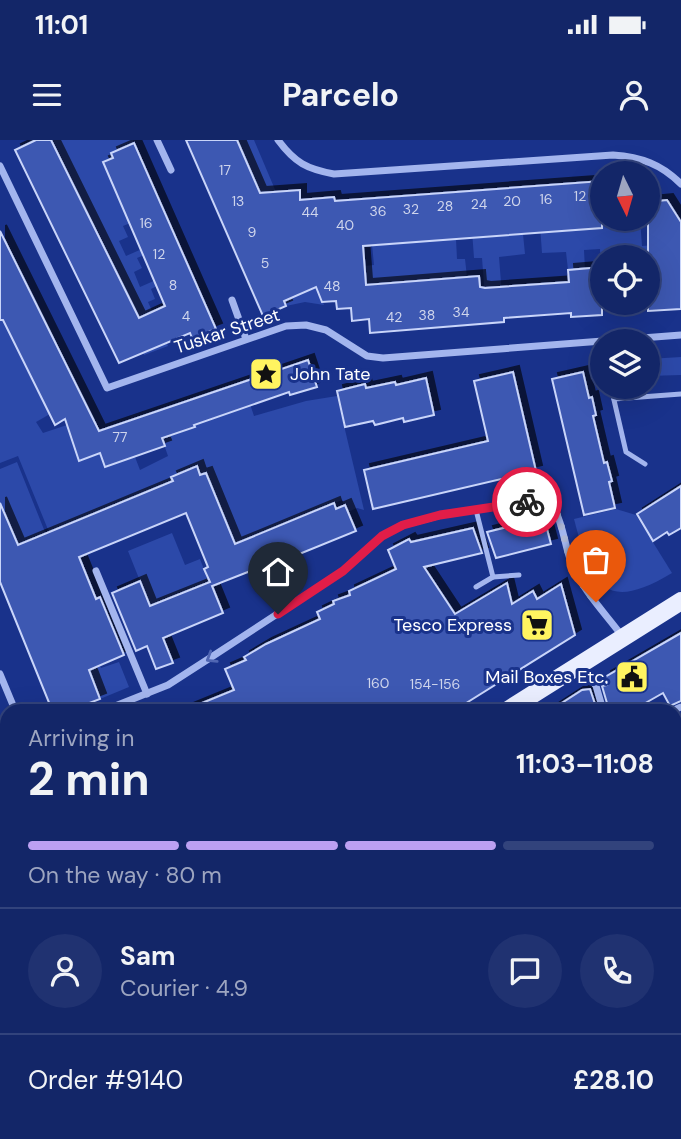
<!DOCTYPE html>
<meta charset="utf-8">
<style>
body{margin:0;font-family:"DM Sans",sans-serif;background:#203271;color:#f1f3f6;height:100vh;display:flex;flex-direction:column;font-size:26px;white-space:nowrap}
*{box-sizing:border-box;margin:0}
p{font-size:23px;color:#9da5c0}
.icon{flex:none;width:38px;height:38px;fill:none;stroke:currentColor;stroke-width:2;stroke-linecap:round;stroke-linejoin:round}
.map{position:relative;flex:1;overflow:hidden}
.sheet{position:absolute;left:0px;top:564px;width:682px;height:436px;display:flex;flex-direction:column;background:#132668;border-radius:21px 21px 0 0;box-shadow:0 7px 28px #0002,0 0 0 2px #32437c}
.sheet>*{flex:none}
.needle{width:46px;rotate:175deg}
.tools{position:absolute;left:590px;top:21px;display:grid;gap:14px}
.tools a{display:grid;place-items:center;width:70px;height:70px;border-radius:50%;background:#132668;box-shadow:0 7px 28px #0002,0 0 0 2px #32437c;font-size:35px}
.pin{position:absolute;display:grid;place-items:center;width:60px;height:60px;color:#fff;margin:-72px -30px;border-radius:50% 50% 50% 0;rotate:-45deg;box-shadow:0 0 7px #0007}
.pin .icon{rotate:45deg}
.courier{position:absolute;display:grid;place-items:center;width:70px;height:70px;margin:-35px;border:5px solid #e11d48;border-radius:50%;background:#fff;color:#222;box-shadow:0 2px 9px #0007}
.head em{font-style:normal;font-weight:700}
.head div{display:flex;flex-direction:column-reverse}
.head{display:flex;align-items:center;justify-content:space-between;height:119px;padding:0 28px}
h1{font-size:46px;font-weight:700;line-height:52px}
.bar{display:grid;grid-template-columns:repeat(4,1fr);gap:10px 7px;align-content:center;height:84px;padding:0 28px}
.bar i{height:9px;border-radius:5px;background:#32437c}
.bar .on{background:#bca0f2}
.bar p{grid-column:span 4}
.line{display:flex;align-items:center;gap:18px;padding:0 28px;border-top:2px solid #32437c}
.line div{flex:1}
.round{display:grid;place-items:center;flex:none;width:74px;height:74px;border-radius:37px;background:#203271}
.status{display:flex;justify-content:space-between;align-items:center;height:49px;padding:0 35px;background:#132668;direction:ltr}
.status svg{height:19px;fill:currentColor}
header{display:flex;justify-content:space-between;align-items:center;height:91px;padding:0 28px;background:#132668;font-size:32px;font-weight:700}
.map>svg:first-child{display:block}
.green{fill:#2c49a9}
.building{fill:#3e58b2;stroke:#c9d5fa;stroke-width:2;filter:url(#shadow)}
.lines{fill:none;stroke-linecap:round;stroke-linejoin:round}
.lane{stroke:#a3b5ee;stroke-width:5}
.street{stroke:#a3b5ee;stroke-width:7}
.primary{stroke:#eaeeff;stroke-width:18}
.oneway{stroke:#5066b3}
.done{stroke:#aeb7d6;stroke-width:7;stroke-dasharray:0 12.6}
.route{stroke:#e11d48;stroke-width:9}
.labels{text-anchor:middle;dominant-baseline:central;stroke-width:6;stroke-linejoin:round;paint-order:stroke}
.number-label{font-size:14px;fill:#cfd5ec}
.street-label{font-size:18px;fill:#fff;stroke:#19328b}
.poi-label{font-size:18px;fill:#fff;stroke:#19328b;text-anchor:end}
</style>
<div class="status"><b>11:01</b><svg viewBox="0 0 49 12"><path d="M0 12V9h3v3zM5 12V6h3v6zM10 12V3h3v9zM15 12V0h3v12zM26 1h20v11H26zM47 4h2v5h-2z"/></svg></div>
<header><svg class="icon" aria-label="menu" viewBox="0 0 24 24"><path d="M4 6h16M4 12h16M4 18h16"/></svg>Parcelo<svg class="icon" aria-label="person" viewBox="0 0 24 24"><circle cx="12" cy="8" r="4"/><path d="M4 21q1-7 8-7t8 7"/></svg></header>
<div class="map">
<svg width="681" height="999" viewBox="0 0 681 999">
<defs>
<filter id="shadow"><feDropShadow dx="6" dy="-6" stdDeviation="0" flood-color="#0009"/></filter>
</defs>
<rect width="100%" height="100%" fill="#19328b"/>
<g class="green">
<path d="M51,0h82l1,3 -23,10 2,5 -10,5 9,20 10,-5 4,11 -10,5 9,20 15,5 -17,7 5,11 -9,4 7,15 25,-11 3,6 -17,7 5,10 -8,4 6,15 25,-11 2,5 -16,8 4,10 -7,3 20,44 -24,9 -54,-135 -24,-50 -16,-6 11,-5z"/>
<path d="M225,0h29l70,165 -19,-3 -19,4 -24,-109 -9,-20 -20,8 -4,-10 20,-9 -9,-20z"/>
<path d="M601,67l1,12h9l1,9 24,1v-10h4l2,27 26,-2 -20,41v-28h-46l-1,10 -1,-18 -16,1 2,39 -7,-20 -11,1 -2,-18 -24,1 -3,-41 6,21 24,-2 -2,-22h9l3,21 23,-2z"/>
<path d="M510,74l2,21 11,-1 2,20 -26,3 3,38 -17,2 -3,-39h-8l-3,-41 5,-1 2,22 24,-2z"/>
<path d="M370,84l7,21 79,-6 1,20h8l2,18 -101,8 -2,-19 10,-1z"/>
<path d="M0,161l50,113 -14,8 7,11 24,-8 12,36 10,-4 -7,-20 11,-3 12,33 9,-3 -5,-13 16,9 10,-3 5,13 28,-14 -10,-28 13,7 24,-7 -3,-11 56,-19 6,18 52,-15 31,-5 27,114 -7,-2 -9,4 -6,-12 -106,45 -29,-72 -7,2 -4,-9 -25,10 2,5 -124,51 -31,-76 -18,7z"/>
<path d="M681,217v18l-33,1v-17z"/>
<path d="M17,322l36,90 -28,12 -25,-61v-34z"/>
<path d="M616,369l20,6 36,58c-68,41 -81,12 -98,-54z"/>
<path d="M172,393l13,32 15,-6 9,23 -59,24 -22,-55z"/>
<path d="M56,418l45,110 18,-6 10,25 -29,12 -5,-14 -12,5z"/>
<path d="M681,632v64l-5,2 5,16 -5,2v-81z"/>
<path d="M676,884l5,29v43l-5,1z"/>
<path d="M0,967l2,4 5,-3v24h7l2,3 5,-3h15l2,3 -7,4h-31z"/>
<path d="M161,992h134v7h-113l-1,-3 -19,2z"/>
<path d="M441,992h69l1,7h-59l-1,-4 -10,1z"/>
</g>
<g class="building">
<path d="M36,0h15l88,178 26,-12 -62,-144 10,-4 -2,-5 23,-10 82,186 -24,9 -2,-5 -71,30 -104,-213z"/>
<path d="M186,0h51l23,53 40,-3v10l34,-3 1,4 267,-20v47l-239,18 3,39 113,-9 1,11 5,1 84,-6 -1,-12 34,-3v48l-31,2v-4l-67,5v4l-134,11 -1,-14 -17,2 -1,-13 -14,1 -1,-8 -14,1 -6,-15 -32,14 2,5 -23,10z"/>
<path d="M667,60l14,22v87l-33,2v-109z"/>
<path d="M0,91l99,200 209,-71 9,27 -27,8 -1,-3 -95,33 1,2 -33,11 3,8 -60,21 -5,-14 -21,8 -14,-42 -10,6 -52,-105h-3z"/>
<path d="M513,232l23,99 -163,38 -9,-39 124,-29 -14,-60z"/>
<path d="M583,232l6,26 3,-1 4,18 -3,1 11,47 3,-1 5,19 -3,1 6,26 -31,7 -32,-136z"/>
<path d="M426,238l8,37 -30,7 -1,-4 -28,7 -2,-4 -28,6 -8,-36 28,-7 1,4 29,-6 1,3z"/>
<path d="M197,326l3,9 6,-2 29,71 99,-41 2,6 9,-4 11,26 -101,41 -2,-2 -41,16 11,27 -60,25 10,25 -17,6 -9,-23 -11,5 -24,-58 28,-12 10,25 60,-24 -6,-13 4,-2 -22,-54 -107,44 17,42 4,-2 24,58 -35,15 11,29 -29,11h-19l-52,-128v-79l18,42 155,-64 -2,-4z"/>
<path d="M681,346v42l-12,7 -2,-3 -14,9 -16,-27z"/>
<path d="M544,378l7,26 -55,14 -9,-26z"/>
<path d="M473,388l9,25 -58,14 31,47 52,-31 5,21 21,-13 4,8 24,-15 14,51 -120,75h-270l49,-20 -9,-21 21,-9 -2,-3 22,-13 54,-25 -3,-7 17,-8 -1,-3 17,-6 -1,-4 47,-22 -8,-19 21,-11 2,3z"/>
<path d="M681,493v68l-11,5 -7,-13 -30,17h-24l-7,-24 5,-1 -2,-8z"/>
<path d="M590,549l7,21h-46l31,-20z"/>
</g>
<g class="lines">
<g class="lane">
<path d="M611,247l15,65 19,12"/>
<path d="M614,259l67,-5"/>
<path d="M493,437l26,-2"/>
<path d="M476,447l17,-10 -17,-67"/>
<path d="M0,676l7,17"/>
</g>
<g class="street">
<path d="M157,0l14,30"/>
<path d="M278,0c17,23 29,29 56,34l279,-19c28,2 48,9 68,29"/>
<path d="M0,26l107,222 179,-62 20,-1 20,5 41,26 16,2 298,-23"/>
<path d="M232,160l14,39"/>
<path d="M96,431l51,123"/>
<path d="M581,524l15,22 7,24"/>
<path d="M0,534l15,36"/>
<path d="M105,570l63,-25 45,-29 130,-85 39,-35 21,-11 38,-10 98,-15 13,4c11,18 12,39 19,58 11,28 34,51 51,74"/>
<path d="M674,570l7,-3"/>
<path d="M676,752h5"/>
<path d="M676,824l5,30"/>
<path d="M0,832l7,12"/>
<path d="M89,992l4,7"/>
<path d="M361,992l1,7"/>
<path d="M597,992l1,7"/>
</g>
<g class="primary">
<path d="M508,570l173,-109"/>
<path d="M0,819l7,-3"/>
</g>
</g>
<defs><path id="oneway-chevron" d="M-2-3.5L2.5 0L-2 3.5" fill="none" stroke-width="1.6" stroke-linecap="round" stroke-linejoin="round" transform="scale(1.75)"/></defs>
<use class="oneway" href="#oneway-chevron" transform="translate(211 518) rotate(148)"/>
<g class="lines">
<path class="done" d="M527,362l13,-2 12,4c11,18 12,40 20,60 6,14 14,26 24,38"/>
<path class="route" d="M278,474l65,-43 39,-35 21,-11 37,-10 87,-13"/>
</g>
<defs>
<symbol id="sight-square" viewBox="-11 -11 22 22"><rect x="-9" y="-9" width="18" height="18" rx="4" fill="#fff460" stroke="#19328b"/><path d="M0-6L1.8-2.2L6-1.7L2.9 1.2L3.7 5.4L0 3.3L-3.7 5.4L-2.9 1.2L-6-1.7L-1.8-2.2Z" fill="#111"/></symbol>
<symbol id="supermarket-square" viewBox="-11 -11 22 22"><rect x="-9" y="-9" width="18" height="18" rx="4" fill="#fff460" stroke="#19328b"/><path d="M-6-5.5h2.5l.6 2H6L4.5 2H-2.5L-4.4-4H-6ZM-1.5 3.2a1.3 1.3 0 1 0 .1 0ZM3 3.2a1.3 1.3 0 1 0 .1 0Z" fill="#111"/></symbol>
<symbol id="civic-square" viewBox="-11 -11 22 22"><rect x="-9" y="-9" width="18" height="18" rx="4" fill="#fff460" stroke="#19328b"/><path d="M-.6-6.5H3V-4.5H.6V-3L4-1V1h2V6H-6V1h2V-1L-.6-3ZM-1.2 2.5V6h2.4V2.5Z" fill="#111"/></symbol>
</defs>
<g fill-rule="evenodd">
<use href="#sight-square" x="247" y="215" width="38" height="38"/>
<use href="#supermarket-square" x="518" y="466" width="38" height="38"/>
<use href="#civic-square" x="613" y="518" width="38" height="38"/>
</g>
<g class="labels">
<g class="number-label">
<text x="225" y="30">17</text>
<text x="580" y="56">12</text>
<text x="546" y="59">16</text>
<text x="238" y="61">13</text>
<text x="512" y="61">20</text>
<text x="479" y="64">24</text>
<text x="445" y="66">28</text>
<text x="411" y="69">32</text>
<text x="378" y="71">36</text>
<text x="310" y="72">44</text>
<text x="146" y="83">16</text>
<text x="345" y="85">40</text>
<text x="252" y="92">9</text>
<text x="159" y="114">12</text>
<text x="265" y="123">5</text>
<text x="173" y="145">8</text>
<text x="332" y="146">48</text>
<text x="461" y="172">34</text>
<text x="427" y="175">38</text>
<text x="186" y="176">4</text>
<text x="394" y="177">42</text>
<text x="120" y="297">77</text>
<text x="378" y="543">160</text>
<text x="435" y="544">154-156</text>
</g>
<g class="street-label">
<text transform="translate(227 191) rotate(-18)">Tuskar Street</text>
</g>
<g class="poi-label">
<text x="290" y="234" text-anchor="start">John Tate</text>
<text x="512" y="485">Tesco Express</text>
<text x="608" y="537">Mail Boxes Etc.</text>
</g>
</g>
</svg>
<div class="tools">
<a><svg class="needle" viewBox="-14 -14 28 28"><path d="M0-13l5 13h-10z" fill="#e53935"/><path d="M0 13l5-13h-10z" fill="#9da5c0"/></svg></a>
<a><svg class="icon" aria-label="locate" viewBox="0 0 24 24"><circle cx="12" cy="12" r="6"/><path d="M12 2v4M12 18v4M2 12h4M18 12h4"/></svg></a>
<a><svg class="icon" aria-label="layers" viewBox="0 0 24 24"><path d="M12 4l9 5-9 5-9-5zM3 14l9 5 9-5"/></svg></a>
</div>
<div class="pin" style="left:596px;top:462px;background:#ea580c"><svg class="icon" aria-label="bag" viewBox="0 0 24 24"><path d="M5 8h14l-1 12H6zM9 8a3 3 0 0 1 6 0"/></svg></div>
<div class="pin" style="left:278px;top:474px;background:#1f2937"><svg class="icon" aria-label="home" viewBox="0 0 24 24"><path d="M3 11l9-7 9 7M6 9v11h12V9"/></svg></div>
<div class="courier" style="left:527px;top:362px"><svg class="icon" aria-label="bike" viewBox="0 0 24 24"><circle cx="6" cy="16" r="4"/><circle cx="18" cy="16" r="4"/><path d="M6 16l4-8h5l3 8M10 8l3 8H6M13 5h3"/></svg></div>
<section class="sheet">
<div class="head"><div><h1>2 min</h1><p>Arriving in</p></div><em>11:03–11:08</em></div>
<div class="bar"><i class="on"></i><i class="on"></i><i class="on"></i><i></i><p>On the way · 80 m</p></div>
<div class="line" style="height:126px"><a class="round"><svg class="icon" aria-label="person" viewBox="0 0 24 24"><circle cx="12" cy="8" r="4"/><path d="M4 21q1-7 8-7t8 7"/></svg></a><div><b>Sam</b><p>Courier · 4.9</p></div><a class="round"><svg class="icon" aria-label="chat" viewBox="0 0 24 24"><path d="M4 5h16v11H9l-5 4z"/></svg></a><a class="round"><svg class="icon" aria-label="phone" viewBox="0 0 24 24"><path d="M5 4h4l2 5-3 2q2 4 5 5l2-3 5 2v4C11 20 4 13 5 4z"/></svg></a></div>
<div class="line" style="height:91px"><div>Order #9140</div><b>£28.10</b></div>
</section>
</div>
